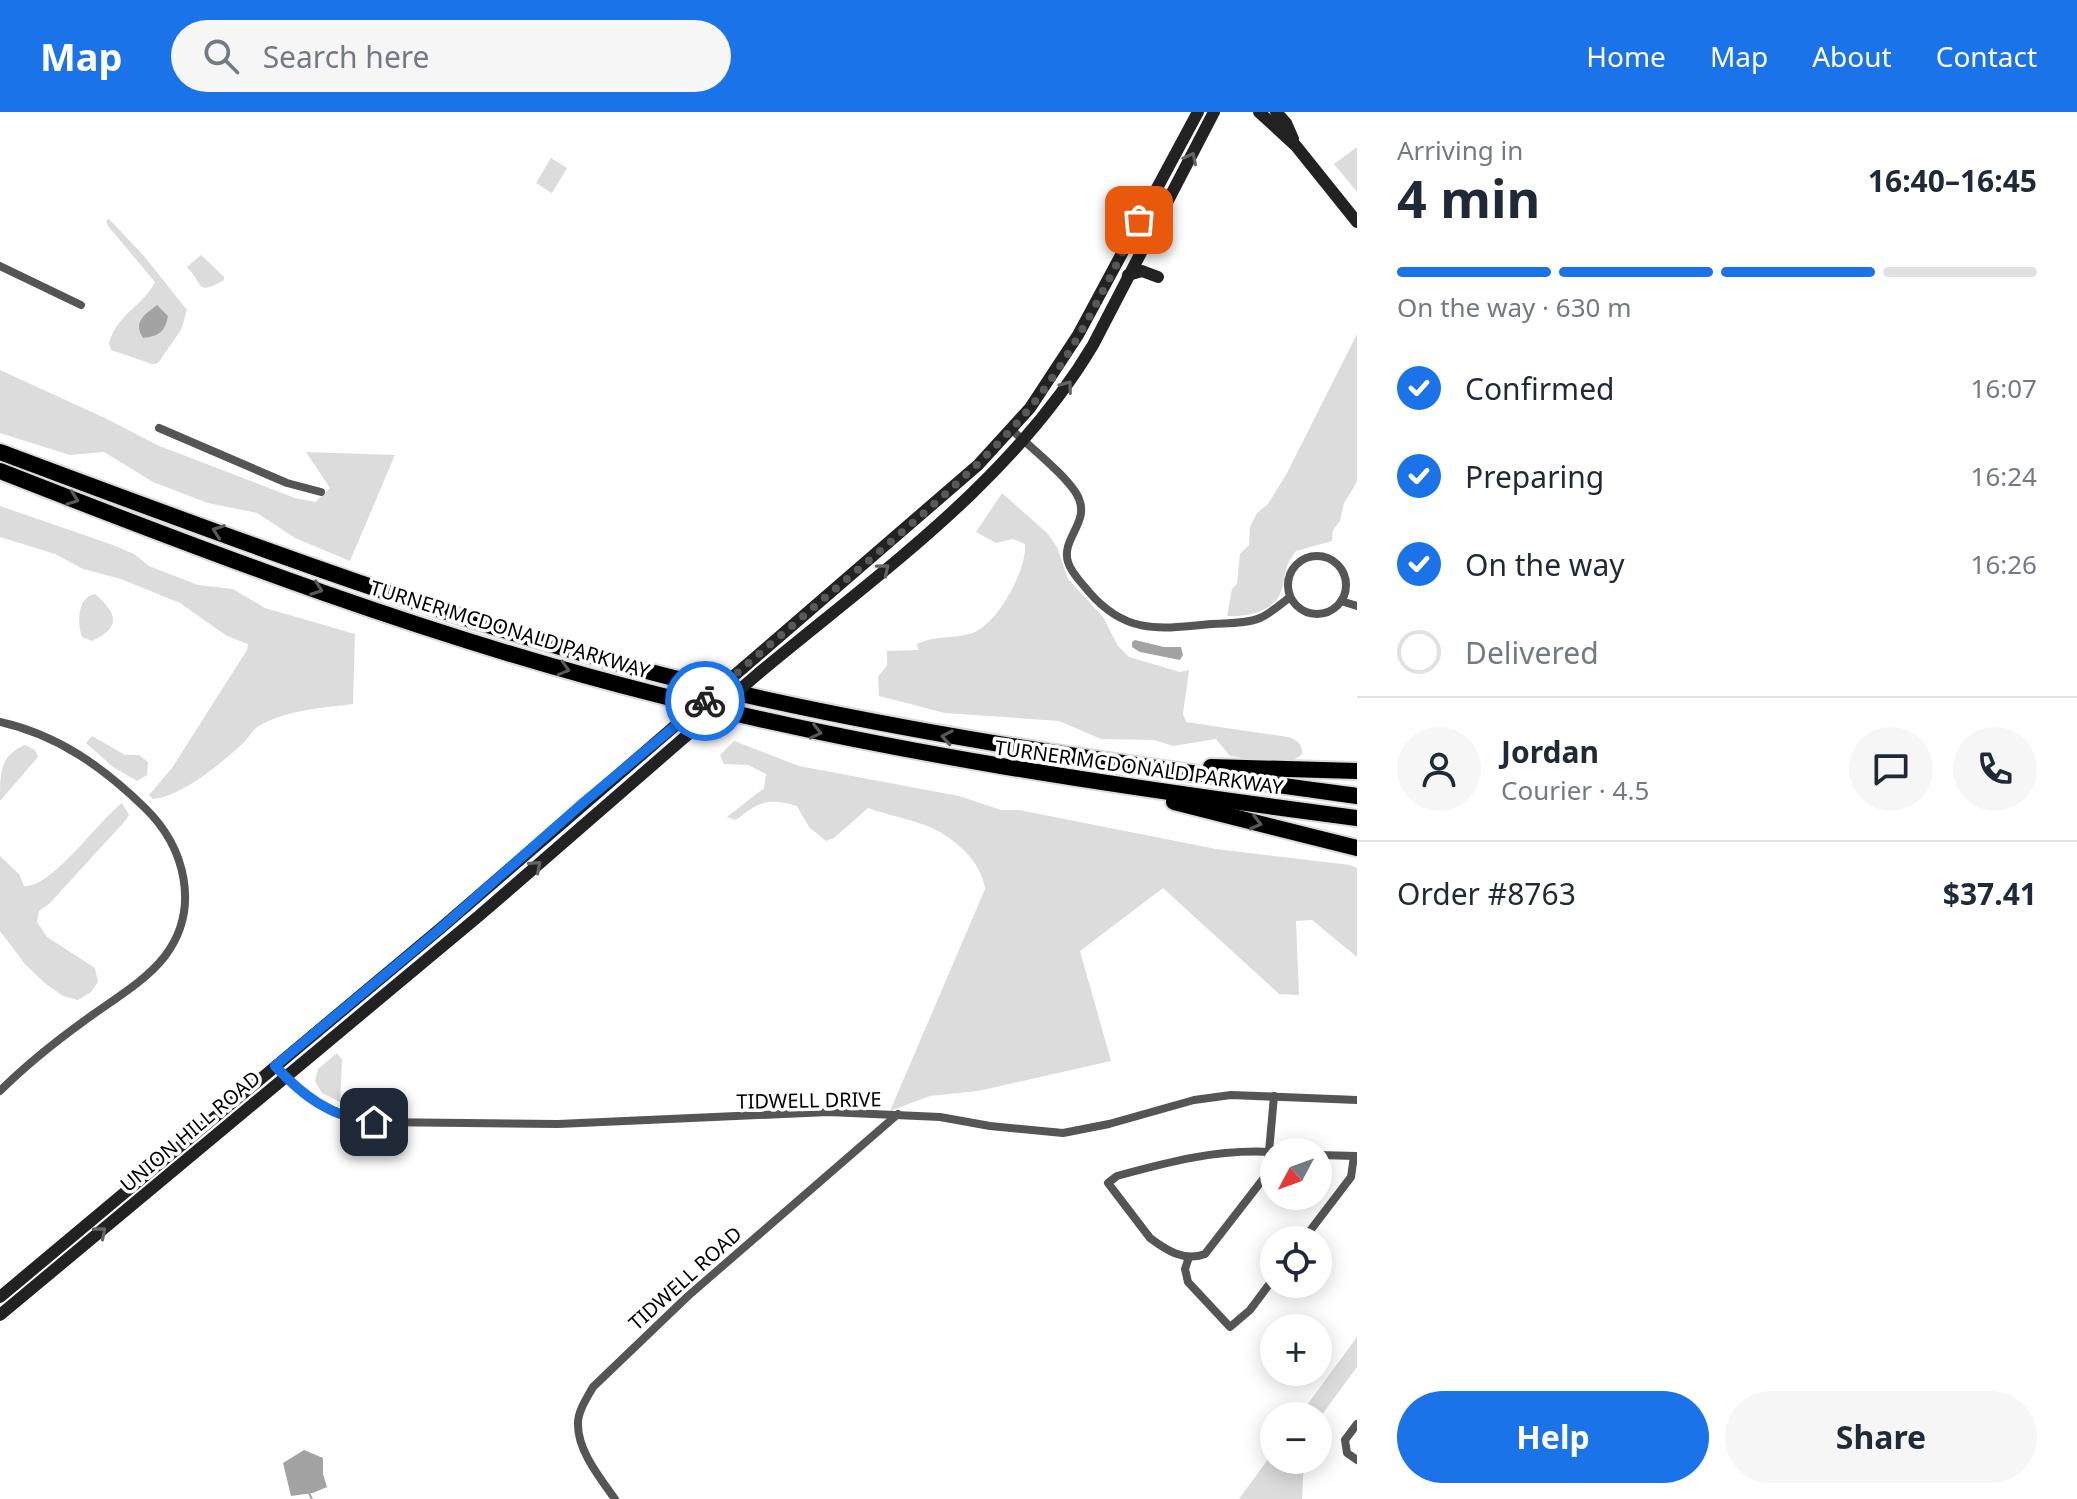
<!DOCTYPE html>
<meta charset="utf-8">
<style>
body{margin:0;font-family:"Noto Sans",sans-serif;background:#f6f6f7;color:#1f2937;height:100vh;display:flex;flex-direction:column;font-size:30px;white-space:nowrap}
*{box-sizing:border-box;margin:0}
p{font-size:26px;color:#747a83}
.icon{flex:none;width:44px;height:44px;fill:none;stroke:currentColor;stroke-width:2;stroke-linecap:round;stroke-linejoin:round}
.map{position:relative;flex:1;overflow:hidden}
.side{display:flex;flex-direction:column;background:#fff;width:720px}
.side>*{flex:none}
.needle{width:52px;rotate:229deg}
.tools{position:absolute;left:1260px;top:1026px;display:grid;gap:16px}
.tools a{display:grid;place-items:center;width:72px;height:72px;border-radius:50%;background:#fff;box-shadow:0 4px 20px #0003;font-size:40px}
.pin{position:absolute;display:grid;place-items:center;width:68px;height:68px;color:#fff;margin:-34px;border-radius:16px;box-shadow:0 4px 12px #0006}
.courier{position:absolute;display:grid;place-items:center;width:80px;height:80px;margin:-40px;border:6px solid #1a73e8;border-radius:50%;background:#fff;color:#222;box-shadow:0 2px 10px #0007}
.overview em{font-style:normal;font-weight:700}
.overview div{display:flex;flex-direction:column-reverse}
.overview{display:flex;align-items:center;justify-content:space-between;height:136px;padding:0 40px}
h1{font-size:52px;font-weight:700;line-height:60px}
.bar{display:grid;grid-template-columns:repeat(4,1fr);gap:12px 8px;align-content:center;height:96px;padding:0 40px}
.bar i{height:10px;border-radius:6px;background:#e0e1e3}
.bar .selected{background:#1a73e8}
.bar p{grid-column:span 4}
.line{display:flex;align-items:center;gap:20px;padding:0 40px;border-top:2px solid #e0e1e3}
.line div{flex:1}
.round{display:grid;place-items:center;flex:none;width:84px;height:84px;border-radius:42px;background:#f6f6f7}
ol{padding:0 40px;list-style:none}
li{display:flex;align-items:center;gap:24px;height:88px}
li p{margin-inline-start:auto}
li .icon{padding:8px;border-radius:50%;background:#1a73e8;color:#fff;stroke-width:4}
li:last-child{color:#747a83}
li i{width:44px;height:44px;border:4px solid #e0e1e3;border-radius:50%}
.button{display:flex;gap:16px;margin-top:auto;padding:16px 40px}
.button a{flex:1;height:92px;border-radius:48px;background:#1a73e8;color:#fff;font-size:32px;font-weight:700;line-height:92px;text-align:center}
.button a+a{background:#f6f6f7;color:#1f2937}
header{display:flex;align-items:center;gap:48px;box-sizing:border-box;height:112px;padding:0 40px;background:#1a73e8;color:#fff}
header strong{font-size:38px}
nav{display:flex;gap:44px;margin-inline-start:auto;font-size:28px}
.search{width:560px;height:72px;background:#f6f6f7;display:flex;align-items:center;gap:20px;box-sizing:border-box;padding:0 28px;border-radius:44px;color:#747a83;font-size:30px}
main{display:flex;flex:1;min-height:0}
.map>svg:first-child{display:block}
.green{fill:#dcdcdc}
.water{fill:#a3a3a3}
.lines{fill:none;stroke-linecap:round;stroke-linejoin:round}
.stream{stroke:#a3a3a3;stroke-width:2}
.highway-casing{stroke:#dbdbdb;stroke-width:20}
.street{stroke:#555;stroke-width:8}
.secondary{stroke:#222;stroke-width:12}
.highway{stroke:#000;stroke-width:16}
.secondary-bridge{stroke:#222;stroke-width:12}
.oneway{stroke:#646464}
.oneway2{stroke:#595959}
.done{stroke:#595959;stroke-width:8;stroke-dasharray:0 14.4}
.route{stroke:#1a73e8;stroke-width:10}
.labels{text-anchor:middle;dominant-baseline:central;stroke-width:7;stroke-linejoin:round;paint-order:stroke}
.street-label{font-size:20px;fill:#000;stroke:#fff}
</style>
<header>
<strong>Map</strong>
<div class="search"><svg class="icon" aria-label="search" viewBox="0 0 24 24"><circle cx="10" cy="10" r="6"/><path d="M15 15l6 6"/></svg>Search here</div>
<nav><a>Home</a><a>Map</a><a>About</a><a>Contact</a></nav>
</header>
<main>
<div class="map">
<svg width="1357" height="1387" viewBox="0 0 1357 1387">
<rect width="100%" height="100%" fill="#fff"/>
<g class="green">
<path d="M1357,35v45l-23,-28z"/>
<path d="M551,46l16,10 -15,25 -16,-10z"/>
<path d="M109,107l35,37 43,54 -6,20 -23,33 -6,1 -41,-14 -2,-7c10,-32 33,-35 46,-61l-47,-56 -2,-5z"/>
<path d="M201,143l23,22v3c-28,16 -20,5 -37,-13z"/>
<path d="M1357,222v148l-13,21 -4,18 -7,9 -1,11 -36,10c-16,21 -8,25 -16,43 -9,19 -35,23 -53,22l5,-27 5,-5 3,-30 9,-9 1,-18 7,-14 11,-9 18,-29z"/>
<path d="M0,258l107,49 50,26 138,53 20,4 15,-14 -24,-36 89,3 -45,106 -55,-23 -38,-25 -49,-10 -55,-21 -49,-30 -34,3 -70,-22z"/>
<path d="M1002,381l45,40 10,14 11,32 35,38 15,29 11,11 51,15 9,-2 -6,44 3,8 102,15c9,3 15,7 14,17 -19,18 -49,4 -72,2l-14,-17 -43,7 -19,-6 -53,-1 -42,-18 -114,-8 -66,-17 -1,-19 9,-12v-14l31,-1 -1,-6c18,-9 37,-5 56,-11 25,-10 54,-63 52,-89l-12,-5 -17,4 -20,-11z"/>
<path d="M0,394l113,39 21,9 15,12 49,19 35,4 32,19 90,26 -2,70c-32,4 -68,6 -96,23 -6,5 -10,13 -16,18 -22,20 -59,51 -88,54l-4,-4 23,-27 75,-118 1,-6 -21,-8 -47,-33 -59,-24 -38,-10 -28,-15 -55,-17z"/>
<path d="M95,482c22,19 27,33 -3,47l-10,-4c-5,-14 -5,-40 13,-43z"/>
<path d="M92,624l33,19h14l9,7 -1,13 -10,6 -24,-14 -27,-24z"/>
<path d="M734,629l65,25 160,30 42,14h18l197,39 134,16 7,3v89l-45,-37 -16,1 3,74 -20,-1 -116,-106 -83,63 31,110 -133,30 -48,5 -40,15 95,-222c-3,-25 -24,-44 -45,-57 -16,-10 -53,-17 -72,-24l-34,30 -8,3 -17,-14 -12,-21c-30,-8 -37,-5 -61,14l-9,-3 37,-29 2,-14 -18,-9 -24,-1 -4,-9z"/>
<path d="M25,633l10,5 3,7 -38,44c0,-30 0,-45 25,-56z"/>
<path d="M122,691l7,12 -4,6 -76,83 -10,7 -2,11 10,15 48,31 3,14 -7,10 -13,8 -15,-4 -17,-12 -21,-20 -25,-33v-75l19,18 5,12c27,3 75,-66 98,-83z"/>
<path d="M337,941l5,7 -2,42 -18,-9 -7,-12 3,-12z"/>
<path d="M1357,1225v30l-39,53v-4h-19z"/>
<path d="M1274,1339v9h30l-2,39h-63z"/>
</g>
<g class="water">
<path d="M157,193l11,11c-3,16 -9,20 -25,22 -10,-16 1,-23 14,-33z"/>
<path d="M1135,528l29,7h17l2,8 -3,5 -40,-8 -8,-5v-5z"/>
<path d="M304,1338l19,8v16l4,13 -14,6 -22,3 -8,-33z"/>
</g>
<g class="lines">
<path class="stream" d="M309,1381l3,6"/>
<defs>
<g id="highway">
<path d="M0,340c218,81 437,165 662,223 229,58 461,89 695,121"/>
<path d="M0,359c214,84 432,167 655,223 231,59 466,93 702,124"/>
<path d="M1211,655l146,4"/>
<path d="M1174,690l183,46"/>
</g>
</defs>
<use href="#highway" class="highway-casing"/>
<g class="street">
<path d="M0,154l81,39"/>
<path d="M159,316l128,55 34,9"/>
<path d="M1011,317c17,16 61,51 68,70 10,24 -18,40 -11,63 3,11 14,21 21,30 37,43 71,37 123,32 15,-1 34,0 48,-6 11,-5 21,-14 30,-21"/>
<circle cx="1317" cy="473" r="29"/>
<path d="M1341,489l16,5"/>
<path d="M0,610c58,13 103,45 145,86 40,39 56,100 20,148 -20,26 -54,45 -81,65 -29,21 -58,44 -84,70"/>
<path d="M283,962c25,28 54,45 91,48l184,2 270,-12 112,5 50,9 73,7 46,-9 85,-24 37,-5 126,5"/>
<path d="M1274,984l-7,78 -62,80c-21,8 -39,-4 -55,-16l-42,-55 9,-7c51,-14 100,-27 154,-24h3"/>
<path d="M1318,1043l38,1"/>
<path d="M1303,1128l48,-63 3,-21"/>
<path d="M1189,1145l-4,12 3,13 42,45 20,-17 24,-32"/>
<path d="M1357,1312l-12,16 2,13 10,7"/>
<path d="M615,1387c-15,-21 -38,-49 -37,-76 0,-12 9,-25 15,-36l95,-91 210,-182"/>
</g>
<g class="secondary">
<path d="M1259,0l37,34 61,76"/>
<path d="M1276,0l10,11 7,16"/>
<path d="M1128,163l14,-4 16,6"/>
<path d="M743,556l235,-203 52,-57 48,-73 120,-223"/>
<path d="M759,561c120,-100 253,-192 334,-328l121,-233"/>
<path d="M0,1185l441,-369 235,-203"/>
<path d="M0,1203l480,-400 213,-185"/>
</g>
<use href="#highway" class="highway"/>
<g class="secondary-bridge">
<path d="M676,613l67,-57"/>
<path d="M693,618l66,-57"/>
</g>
</g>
<defs><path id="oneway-chevron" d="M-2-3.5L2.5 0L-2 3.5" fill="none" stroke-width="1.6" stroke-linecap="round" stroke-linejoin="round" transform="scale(2)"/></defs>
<g class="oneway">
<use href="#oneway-chevron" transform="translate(1191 46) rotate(-63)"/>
<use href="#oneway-chevron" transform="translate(1067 274) rotate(-54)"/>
<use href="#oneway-chevron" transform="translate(884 457) rotate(-40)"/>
<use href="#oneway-chevron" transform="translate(536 754) rotate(-41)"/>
<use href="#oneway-chevron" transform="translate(101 1120) rotate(-40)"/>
</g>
<g class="oneway2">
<use href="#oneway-chevron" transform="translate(73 387) rotate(20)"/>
<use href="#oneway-chevron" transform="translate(218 419) rotate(-161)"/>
<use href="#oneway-chevron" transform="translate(317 477) rotate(20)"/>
<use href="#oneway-chevron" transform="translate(564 557) rotate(16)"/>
<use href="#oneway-chevron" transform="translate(816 620) rotate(13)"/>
<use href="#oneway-chevron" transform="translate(947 625) rotate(-170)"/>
<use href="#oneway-chevron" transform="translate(1256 711) rotate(14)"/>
</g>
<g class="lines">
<path class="done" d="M705,589c58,-51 116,-100 175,-150 52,-45 105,-89 149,-142 46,-56 77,-125 110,-189"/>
<path class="route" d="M374,1010c-42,-4 -71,-26 -99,-56l166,-138 143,-126 121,-101"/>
</g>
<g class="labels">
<g class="street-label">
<text transform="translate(510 517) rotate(17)">TURNER MCDONALD PARKWAY</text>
<text transform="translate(1139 655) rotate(8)">TURNER MCDONALD PARKWAY</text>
<text transform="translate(809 988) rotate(-1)">TIDWELL DRIVE</text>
<text transform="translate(190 1019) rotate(-40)">UNION HILL ROAD</text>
<text transform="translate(685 1166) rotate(-42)">TIDWELL ROAD</text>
</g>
</g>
</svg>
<div class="tools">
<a><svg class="needle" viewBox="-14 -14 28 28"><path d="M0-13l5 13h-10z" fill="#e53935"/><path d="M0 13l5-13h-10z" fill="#747a83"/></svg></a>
<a><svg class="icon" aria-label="locate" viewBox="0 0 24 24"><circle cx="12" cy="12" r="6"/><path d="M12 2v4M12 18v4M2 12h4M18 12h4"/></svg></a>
<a>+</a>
<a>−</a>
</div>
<div class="pin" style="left:1139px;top:108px;background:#ea580c"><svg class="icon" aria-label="bag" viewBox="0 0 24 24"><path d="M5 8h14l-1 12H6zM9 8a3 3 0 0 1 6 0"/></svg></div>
<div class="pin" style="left:374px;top:1010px;background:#1f2937"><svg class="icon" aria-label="home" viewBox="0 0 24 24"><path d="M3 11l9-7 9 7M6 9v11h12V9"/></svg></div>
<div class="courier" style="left:705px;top:589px"><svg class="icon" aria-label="bike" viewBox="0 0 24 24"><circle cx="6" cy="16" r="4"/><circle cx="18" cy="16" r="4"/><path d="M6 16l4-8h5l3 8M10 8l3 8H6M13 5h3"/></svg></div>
</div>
<section class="side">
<div class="overview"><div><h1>4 min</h1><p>Arriving in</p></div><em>16:40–16:45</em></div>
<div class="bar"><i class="selected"></i><i class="selected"></i><i class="selected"></i><i></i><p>On the way · 630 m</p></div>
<ol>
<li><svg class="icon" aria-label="check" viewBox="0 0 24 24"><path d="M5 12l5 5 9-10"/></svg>Confirmed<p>16:07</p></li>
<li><svg class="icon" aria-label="check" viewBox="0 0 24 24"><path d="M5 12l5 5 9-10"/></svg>Preparing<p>16:24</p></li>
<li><svg class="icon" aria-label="check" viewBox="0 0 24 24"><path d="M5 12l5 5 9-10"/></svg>On the way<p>16:26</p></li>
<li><i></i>Delivered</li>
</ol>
<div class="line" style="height:144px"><a class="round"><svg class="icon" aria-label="person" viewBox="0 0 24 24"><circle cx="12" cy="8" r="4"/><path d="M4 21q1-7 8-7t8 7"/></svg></a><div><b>Jordan</b><p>Courier · 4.5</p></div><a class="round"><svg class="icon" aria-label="chat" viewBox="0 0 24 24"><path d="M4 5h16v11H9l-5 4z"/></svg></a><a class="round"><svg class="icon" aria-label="phone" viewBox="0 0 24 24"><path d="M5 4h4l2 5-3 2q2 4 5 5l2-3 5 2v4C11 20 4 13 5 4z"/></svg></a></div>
<div class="line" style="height:104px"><div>Order #8763</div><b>$37.41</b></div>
<div class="button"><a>Help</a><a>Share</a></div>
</section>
</main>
